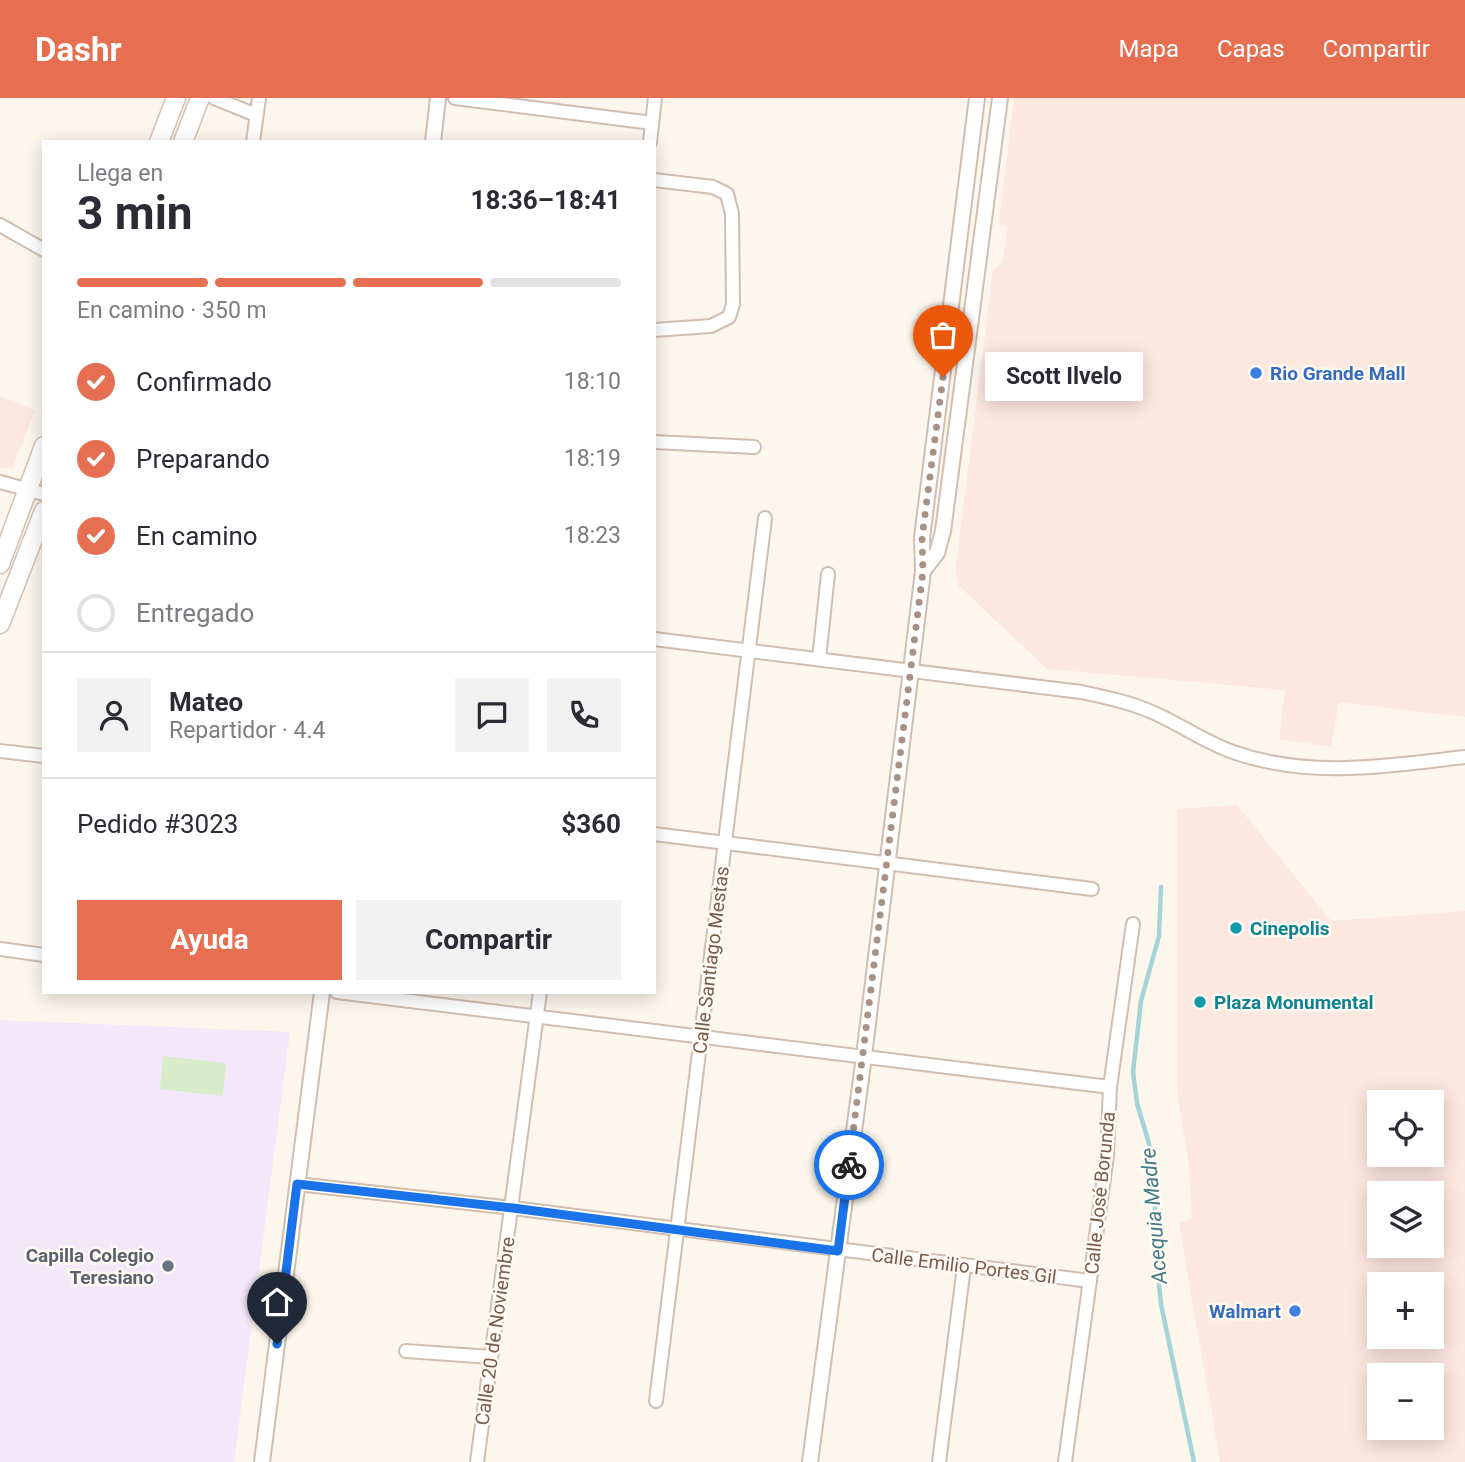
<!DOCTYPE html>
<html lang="es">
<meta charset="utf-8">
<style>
body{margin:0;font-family:Roboto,sans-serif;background:#f2f2f3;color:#2b2b33;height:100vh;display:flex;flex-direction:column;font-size:26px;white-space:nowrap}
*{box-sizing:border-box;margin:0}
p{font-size:23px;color:#7c7c81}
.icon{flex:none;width:38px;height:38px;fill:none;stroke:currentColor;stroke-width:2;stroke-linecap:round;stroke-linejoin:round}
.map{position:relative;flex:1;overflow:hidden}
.panel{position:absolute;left:42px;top:42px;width:614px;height:854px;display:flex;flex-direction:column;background:#fff;border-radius:0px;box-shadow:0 4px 18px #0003}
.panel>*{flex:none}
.buttons{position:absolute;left:1367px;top:992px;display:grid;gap:14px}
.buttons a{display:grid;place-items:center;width:77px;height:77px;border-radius:0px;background:#fff;box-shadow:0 4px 18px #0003;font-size:35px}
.pin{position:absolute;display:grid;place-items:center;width:60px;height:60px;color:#fff;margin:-72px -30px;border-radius:50% 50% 50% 0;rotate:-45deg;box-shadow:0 0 7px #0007}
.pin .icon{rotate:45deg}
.courier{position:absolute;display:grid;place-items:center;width:70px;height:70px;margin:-35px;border:5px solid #1a73e8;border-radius:50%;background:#fff;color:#222;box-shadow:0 2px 9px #0007}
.bubble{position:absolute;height:49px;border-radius:0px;background:#fff;box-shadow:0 4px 18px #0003;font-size:23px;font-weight:700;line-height:49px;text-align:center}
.head em{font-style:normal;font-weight:700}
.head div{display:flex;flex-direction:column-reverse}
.head{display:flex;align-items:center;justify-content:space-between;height:119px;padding:0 35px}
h1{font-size:46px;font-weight:700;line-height:52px}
.bar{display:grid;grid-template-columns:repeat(4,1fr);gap:10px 7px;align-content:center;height:84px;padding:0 35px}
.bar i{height:9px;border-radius:5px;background:#e1e1e2}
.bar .active{background:#e76f51}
.bar p{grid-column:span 4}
.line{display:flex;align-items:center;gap:18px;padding:0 35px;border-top:2px solid #e1e1e2}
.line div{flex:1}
.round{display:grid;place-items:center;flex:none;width:74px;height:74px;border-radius:0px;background:#f2f2f3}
ol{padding:0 35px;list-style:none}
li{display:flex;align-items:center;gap:21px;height:77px}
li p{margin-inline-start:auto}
li .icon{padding:7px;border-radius:50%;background:#e76f51;color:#fff;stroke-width:4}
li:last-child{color:#7c7c81}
li i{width:38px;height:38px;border:4px solid #e1e1e2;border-radius:50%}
.button{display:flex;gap:14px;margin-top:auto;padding:14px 35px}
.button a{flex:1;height:80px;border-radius:0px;background:#e76f51;color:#fff;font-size:28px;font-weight:700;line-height:80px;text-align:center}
.button a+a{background:#f2f2f3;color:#2b2b33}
header{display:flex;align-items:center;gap:42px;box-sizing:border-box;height:98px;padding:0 35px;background:#e76f51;color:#fff}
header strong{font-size:33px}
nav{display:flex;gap:38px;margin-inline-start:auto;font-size:24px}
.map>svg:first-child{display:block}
.commercial{fill:#fde8e0;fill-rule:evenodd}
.education{fill:#f3e8fa}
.green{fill:#d8ecc9}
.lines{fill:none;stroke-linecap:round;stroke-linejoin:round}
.stream{stroke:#a5d3da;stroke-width:4.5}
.minor-casing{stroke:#d1beb0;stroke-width:16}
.tertiary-casing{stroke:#d1beb0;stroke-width:18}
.secondary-casing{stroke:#d6c0b0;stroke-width:21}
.minor{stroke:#fff;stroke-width:12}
.tertiary{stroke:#fff;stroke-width:14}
.secondary{stroke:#fff;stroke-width:18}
.done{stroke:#a89285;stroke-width:7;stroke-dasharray:0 12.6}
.route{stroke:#1a73e8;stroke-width:9}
.shop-dot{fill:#3f7fe0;stroke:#fffaf3;stroke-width:2.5}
.culture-dot{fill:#0f9aa8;stroke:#fffaf3;stroke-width:2.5}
.worship-dot{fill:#6b7280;stroke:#fffaf3;stroke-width:2.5}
.labels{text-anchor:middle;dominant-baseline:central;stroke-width:5;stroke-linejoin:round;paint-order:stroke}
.shop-label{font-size:19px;font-weight:bold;fill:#366cbe;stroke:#fffaf3;text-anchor:start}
.culture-label{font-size:19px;font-weight:bold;fill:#0d838f;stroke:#fffaf3;text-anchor:start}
.street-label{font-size:19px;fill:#7a5c4d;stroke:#fffaf3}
.worship-label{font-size:19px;font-weight:bold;fill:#5b616d;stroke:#fffaf3;text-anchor:end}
.water-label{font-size:21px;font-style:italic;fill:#437c86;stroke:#fffaf3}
</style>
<header>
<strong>Dashr</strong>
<nav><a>Mapa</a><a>Capas</a><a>Compartir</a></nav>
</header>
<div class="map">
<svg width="1465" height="1364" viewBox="0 0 1465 1364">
<rect width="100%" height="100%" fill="#fdf6ec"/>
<g class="commercial">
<path d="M1014,0h451v619l-126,-15 -8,45 -52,-8 6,-49 -238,-21 -89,-84 -3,-12 38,-303 10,-8 4,-35 -8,-5z"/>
<path d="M0,299l35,13 -23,59 -12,-2z"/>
<path d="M1237,707l94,116 134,-10v551h-245l-41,-239 13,-5 -4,-60 -11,-66v-283zM1379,1004h53v53h-53zM1379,1096h53v52h-53zM1379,1186h53v53h-53zM1379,1278h53v52h-53z"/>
</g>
<path class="education" d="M0,922l290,12 -56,430h-234z"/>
<path class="green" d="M163,958l63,7 -3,33 -63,-7z"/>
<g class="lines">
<path class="stream" d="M1161,789l-2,49 -18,65 -8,71 4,31 15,51 3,25v66l6,59 33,158"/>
<defs>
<g id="minor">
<path d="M214,0l42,17"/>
<path d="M455,0l197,25"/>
<path d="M253,44l6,-44"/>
<path d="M650,44l5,-44"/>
<path d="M654,82l59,7 14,7 5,20 1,90 -4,13 -18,9 -57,4"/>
<path d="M0,127l44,25"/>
<path d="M654,344l100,5"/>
<path d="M0,384l44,12"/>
<path d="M654,541l427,53c24,5 48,10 71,20 28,12 52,30 81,40 77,27 153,14 232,5"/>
<path d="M819,561l9,-85"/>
<path d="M0,653l44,5"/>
<path d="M654,736l438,55"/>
<path d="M0,851l44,6"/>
<path d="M337,894l773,95"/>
<path d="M297,1086l216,24 577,73"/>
<path d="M406,1253l85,6"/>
<path d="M656,1303l109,-883"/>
<path d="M477,1364l63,-470"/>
<path d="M939,1364l25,-195"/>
<path d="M1065,1364l42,-306 3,-69 23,-163"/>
</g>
<g id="tertiary">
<path d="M433,44l5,-44"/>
<path d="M923,473l14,-18 6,-22 57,-433"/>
<path d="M262,1364l60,-470"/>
<path d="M810,1364l54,-406 59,-485 -1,-33 55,-440"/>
</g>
<g id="secondary">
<path d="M159,44l17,-44"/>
<path d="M183,44l17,-44"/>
<path d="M0,466l44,-118"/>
<path d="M0,526l44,-113"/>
</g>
</defs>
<use href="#minor" class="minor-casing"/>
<use href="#tertiary" class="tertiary-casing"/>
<use href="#secondary" class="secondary-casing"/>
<use href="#minor" class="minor"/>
<use href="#tertiary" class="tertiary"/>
<use href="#secondary" class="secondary"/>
</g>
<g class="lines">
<path class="done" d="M849,1067l74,-594 -1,-33 21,-161"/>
<path class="route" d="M277,1246l20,-160 216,24 325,43 11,-86"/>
</g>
<g class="shop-dot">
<circle cx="1256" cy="275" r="7"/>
<circle cx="1295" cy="1213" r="7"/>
</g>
<g class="culture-dot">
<circle cx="1236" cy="830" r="7"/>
<circle cx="1200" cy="904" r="7"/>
</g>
<circle class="worship-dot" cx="168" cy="1168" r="7"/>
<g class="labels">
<g class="shop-label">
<text x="1270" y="275">Rio Grande Mall</text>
<text x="1281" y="1213" text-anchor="end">Walmart</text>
</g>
<g class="culture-label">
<text x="1250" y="830">Cinepolis</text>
<text x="1214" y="904">Plaza Monumental</text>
</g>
<g class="street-label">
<text transform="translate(711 862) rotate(-83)">Calle Santiago Mestas</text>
<text transform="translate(1100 1095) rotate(-84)">Calle José Borunda</text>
<text transform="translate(964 1168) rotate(7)">Calle Emilio Portes Gil</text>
<text transform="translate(495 1233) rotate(-82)">Calle 20 de Noviembre</text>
</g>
<g class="worship-label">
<text x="154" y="1157">Capilla Colegio<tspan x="154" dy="22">Teresiano</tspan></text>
</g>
<g class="water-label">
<text transform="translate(1154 1118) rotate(-95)">Acequia Madre</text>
</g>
</g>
</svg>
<div class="buttons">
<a><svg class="icon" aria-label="locate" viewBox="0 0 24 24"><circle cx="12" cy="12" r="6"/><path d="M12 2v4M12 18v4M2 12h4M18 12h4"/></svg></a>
<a><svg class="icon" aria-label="layers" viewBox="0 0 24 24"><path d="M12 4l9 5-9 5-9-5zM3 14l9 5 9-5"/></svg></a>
<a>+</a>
<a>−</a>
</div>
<div class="pin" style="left:943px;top:279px;background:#ea580c"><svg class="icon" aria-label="bag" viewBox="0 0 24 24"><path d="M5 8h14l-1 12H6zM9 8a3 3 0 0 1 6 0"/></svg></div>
<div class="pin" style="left:277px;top:1246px;background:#1f2937"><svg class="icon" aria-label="home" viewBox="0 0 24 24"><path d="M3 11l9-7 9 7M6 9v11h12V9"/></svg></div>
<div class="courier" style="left:849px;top:1067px"><svg class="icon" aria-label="bike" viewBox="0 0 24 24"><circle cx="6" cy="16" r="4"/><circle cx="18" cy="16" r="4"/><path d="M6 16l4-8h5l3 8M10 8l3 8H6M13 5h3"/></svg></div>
<div class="bubble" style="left:985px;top:254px;width:158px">Scott Ilvelo</div>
<section class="panel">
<div class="head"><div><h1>3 min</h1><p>Llega en</p></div><em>18:36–18:41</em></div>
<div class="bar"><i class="active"></i><i class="active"></i><i class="active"></i><i></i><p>En camino · 350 m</p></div>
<ol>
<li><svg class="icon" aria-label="check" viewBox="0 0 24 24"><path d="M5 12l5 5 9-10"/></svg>Confirmado<p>18:10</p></li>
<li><svg class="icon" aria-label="check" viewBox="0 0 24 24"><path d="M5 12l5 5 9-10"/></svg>Preparando<p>18:19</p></li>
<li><svg class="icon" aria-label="check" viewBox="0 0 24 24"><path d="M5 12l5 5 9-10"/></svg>En camino<p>18:23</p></li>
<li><i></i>Entregado</li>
</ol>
<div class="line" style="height:126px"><a class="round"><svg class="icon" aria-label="person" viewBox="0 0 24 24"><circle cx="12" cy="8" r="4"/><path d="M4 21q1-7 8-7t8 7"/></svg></a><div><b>Mateo</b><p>Repartidor · 4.4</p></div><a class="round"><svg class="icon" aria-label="chat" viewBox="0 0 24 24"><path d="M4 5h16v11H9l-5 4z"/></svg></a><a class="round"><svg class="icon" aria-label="phone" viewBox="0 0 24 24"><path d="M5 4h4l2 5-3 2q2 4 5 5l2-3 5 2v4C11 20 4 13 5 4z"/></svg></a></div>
<div class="line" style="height:91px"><div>Pedido #3023</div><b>$360</b></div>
<div class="button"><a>Ayuda</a><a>Compartir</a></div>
</section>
</div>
